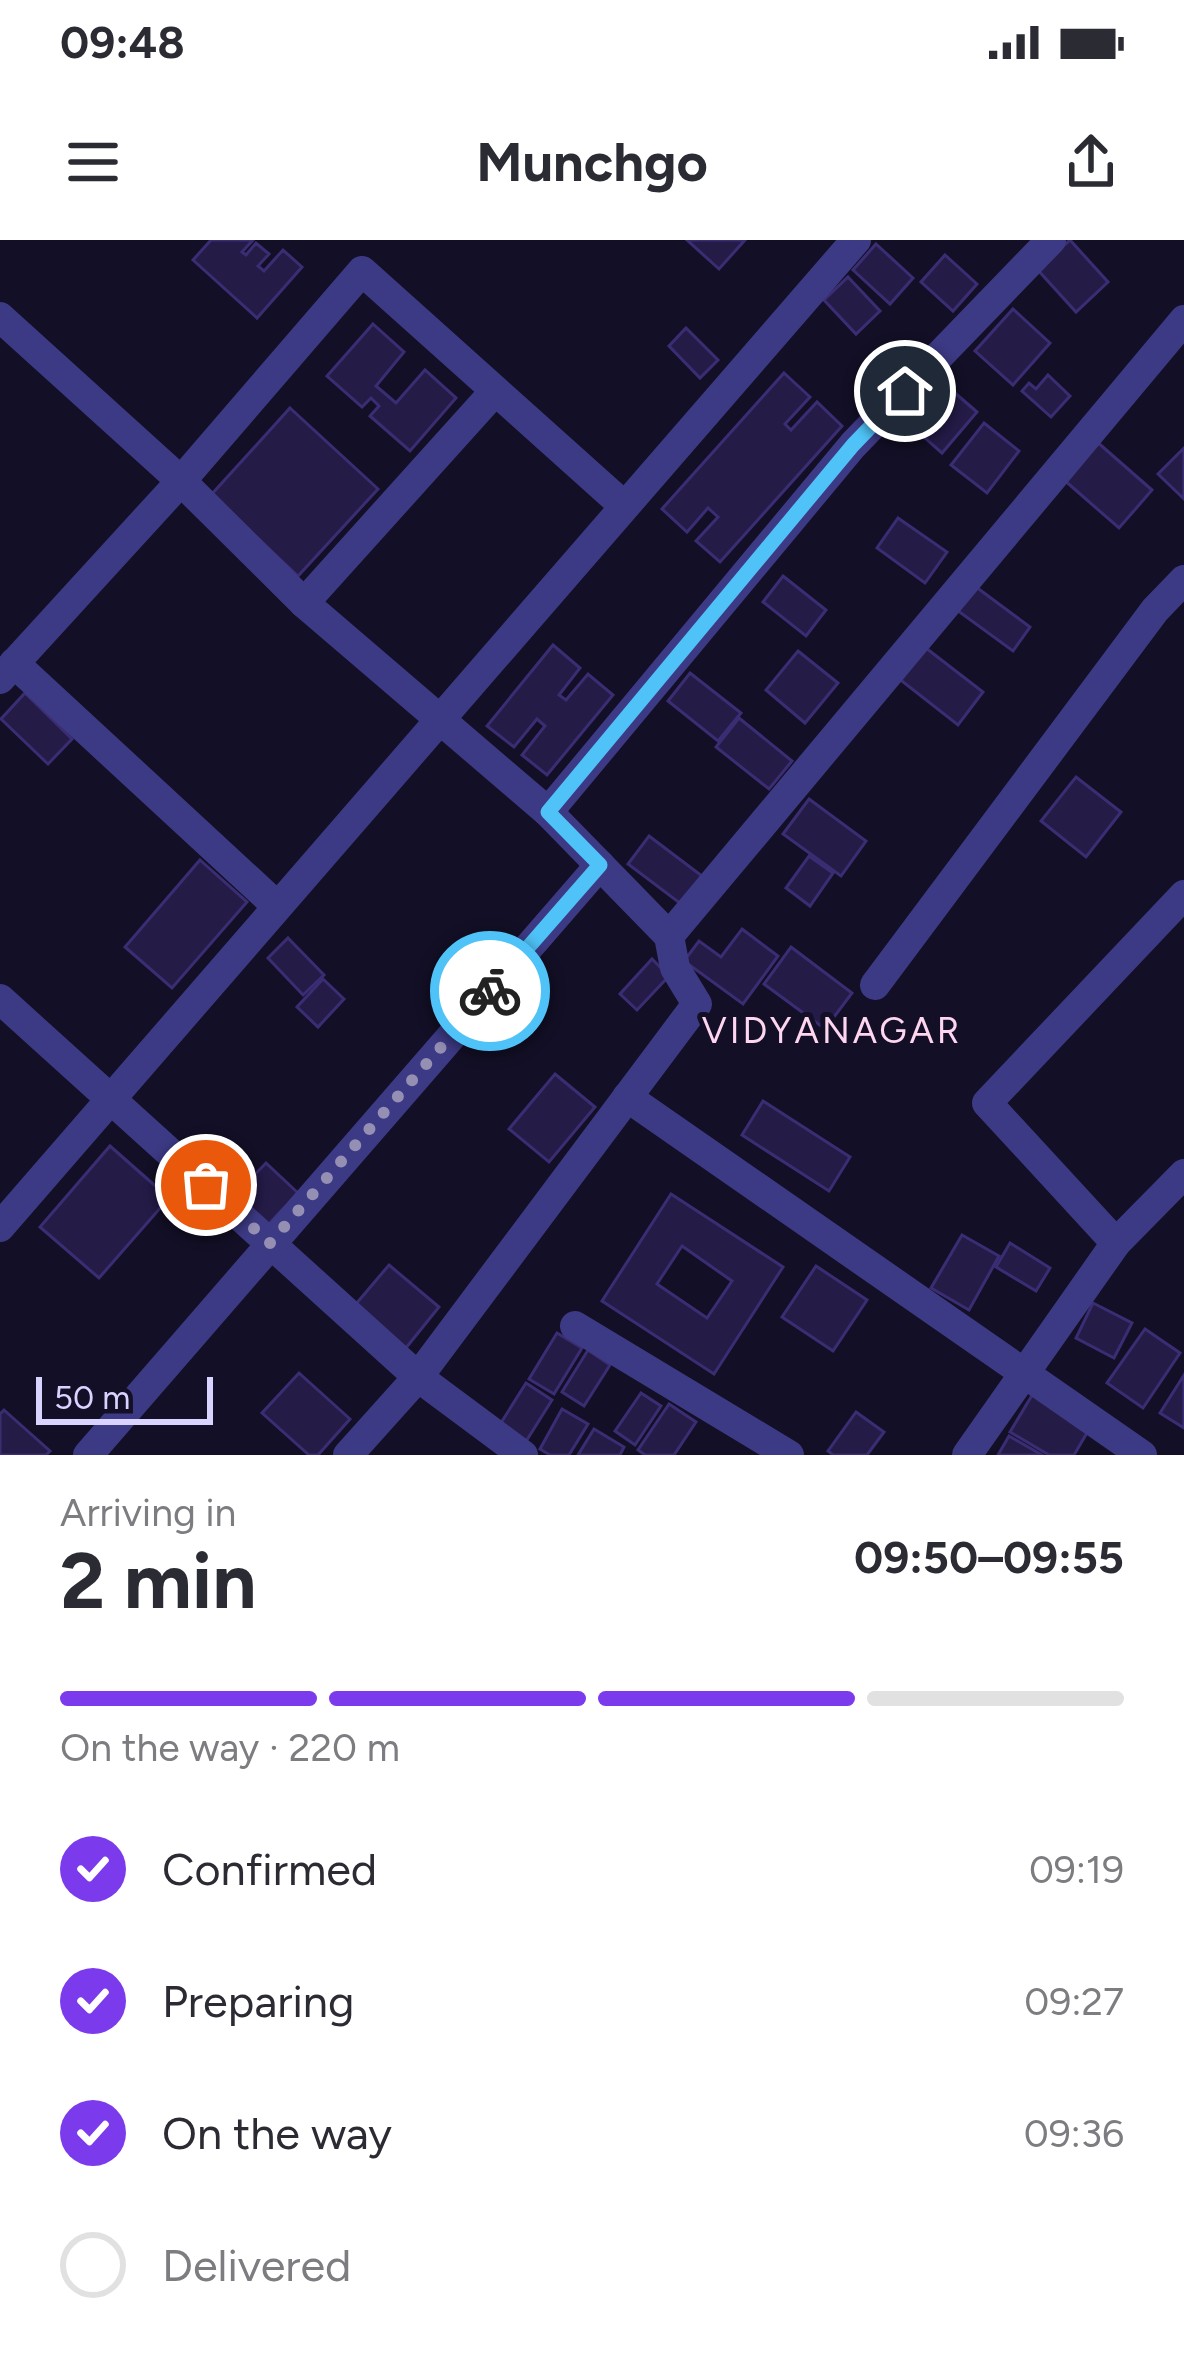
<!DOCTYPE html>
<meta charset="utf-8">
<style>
body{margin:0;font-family:Figtree,sans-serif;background:#f7f7f7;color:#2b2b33;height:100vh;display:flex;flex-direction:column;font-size:45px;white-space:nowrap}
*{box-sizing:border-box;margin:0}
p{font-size:39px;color:#7c7c81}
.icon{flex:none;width:66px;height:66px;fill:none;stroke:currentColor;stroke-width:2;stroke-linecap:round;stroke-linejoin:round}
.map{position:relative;height:1215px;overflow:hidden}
.sheet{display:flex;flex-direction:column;background:#fff;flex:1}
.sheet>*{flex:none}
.scale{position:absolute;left:36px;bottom:30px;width:177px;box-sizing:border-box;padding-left:12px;border:6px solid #d9d4ff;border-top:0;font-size:33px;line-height:42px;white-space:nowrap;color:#d9d4ff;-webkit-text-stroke:9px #130f26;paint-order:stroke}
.pin{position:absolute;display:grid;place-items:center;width:102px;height:102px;color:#fff;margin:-51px;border:6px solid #fff;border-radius:50%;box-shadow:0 3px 12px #0007}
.courier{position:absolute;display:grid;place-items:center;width:120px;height:120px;margin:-60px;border:9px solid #4fc3f7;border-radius:50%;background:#fff;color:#222;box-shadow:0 3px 15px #0007}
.headline em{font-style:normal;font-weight:700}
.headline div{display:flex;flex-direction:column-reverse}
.headline{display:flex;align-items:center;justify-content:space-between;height:204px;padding:0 60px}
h1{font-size:78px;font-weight:700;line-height:90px}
.bar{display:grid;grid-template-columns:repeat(4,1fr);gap:18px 12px;align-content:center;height:144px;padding:0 60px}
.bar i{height:15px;border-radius:9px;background:#e1e1e2}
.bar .active{background:#7c3aed}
.bar p{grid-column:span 4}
ol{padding:0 60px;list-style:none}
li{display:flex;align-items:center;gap:36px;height:132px}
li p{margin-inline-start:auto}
li .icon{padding:12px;border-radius:50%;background:#7c3aed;color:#fff;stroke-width:4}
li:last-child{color:#7c7c81}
li i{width:66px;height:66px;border:6px solid #e1e1e2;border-radius:50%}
.status{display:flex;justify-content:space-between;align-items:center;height:84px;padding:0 60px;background:#fff;direction:ltr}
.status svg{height:33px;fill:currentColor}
header{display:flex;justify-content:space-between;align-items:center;height:156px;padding:0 60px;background:#fff;font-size:54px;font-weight:700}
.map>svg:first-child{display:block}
.building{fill:#241b47;stroke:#3b2d73;stroke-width:3;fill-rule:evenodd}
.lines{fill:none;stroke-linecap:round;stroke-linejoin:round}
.minor{stroke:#3d3a85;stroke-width:30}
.done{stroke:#948fb3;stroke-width:12;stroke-dasharray:0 21.6}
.route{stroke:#4fc3f7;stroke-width:15}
.labels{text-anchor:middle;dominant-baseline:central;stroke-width:10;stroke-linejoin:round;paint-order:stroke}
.neighbourhood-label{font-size:36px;letter-spacing:3px;fill:#ffd6f0;stroke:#130f26}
</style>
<div class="status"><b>09:48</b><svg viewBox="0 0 49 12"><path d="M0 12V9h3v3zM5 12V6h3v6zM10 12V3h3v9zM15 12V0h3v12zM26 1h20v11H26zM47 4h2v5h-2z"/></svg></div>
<header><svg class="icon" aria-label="menu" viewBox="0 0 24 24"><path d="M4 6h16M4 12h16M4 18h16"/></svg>Munchgo<svg class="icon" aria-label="share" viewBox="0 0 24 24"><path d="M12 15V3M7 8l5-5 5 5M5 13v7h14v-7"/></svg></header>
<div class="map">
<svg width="1184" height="1215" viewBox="0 0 1184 1215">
<rect width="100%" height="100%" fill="#130f26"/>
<g class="building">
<path d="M211,0h42l-11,12 4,3 10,-12 13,11 -11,12 6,5 19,-21 19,17 -45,51 -64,-58z"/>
<path d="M687,0h58l-26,29z"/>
<path d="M1070,0l38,42 -32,30 -39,-43z"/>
<path d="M876,4l37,34 -23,26 -37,-34z"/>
<path d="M945,15l32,29 -24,27 -32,-29z"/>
<path d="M848,37l32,34 -24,23 -32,-34z"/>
<path d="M1013,69l37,34 -37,42 -38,-34z"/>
<path d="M373,84l31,28 -28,34 20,17 29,-33 31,28 -46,53 -40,-35 9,-10 -8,-8 -9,9 -35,-31z"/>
<path d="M686,88l32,32 -18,18 -31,-32z"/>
<path d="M784,133l26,24 -25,27 6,6 26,-28 25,24 -122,136 -24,-21 22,-24 -10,-9 -21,24 -25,-23z"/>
<path d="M1048,135l22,21 -19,21 -29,-26 7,-8 7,6z"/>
<path d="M940,140l37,32 -35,41 -37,-33z"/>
<path d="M290,168l88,81 -80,87 -87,-81z"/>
<path d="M984,183l35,28 -32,42 -36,-28z"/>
<path d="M1096,201l56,49 -33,38 -56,-49z"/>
<path d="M1184,208v51l-26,-25z"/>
<path d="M898,278l49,34 -22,31 -48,-35z"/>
<path d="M783,336l43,34 -20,26 -43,-34z"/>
<path d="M972,344l58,43 -17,24 -59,-43z"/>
<path d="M553,405l27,23 -21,27 7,5 22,-26 25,21 -66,80 -25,-20 23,-29 -8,-7 -23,28 -27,-21z"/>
<path d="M922,405l61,47 -25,33 -60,-47z"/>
<path d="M798,411l40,32 -33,40 -39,-33z"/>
<path d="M690,433l51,40 -23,28 -50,-40z"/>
<path d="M25,453l47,46 -24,25 -47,-45z"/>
<path d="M739,478l53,43 -23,28 -53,-42z"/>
<path d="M1076,537l45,35 -35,45 -45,-36z"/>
<path d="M809,559l57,42 -25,35 -58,-42z"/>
<path d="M649,596l53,40 -21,28 -53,-40z"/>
<path d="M809,616l24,17 -23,33 -24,-18z"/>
<path d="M200,620l47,42 -75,86 -47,-41z"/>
<path d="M742,689l36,27 -35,48 -59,-43 15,-20 22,16z"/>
<path d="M288,698l36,37 -21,20 -35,-37z"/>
<path d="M791,707l61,46 -27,36 -61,-45z"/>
<path d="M652,719l17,17 -32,34 -17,-16z"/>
<path d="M323,739l21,20 -26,28 -21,-20z"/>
<path d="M555,834l40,33 -46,55 -40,-33z"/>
<path d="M763,861l87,56 -21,34 -87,-56z"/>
<path d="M110,906l59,52 -70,80 -59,-51z"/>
<path d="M266,923l32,30 -34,36 -32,-31z"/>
<path d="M671,954l112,73 -69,107 -112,-73zM682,1006l50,35 -25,37 -50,-34z"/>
<path d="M962,995l37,21 -30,54 -38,-22z"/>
<path d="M1010,1003l40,25 -14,23 -40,-24z"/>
<path d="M389,1025l50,42 -38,47 -51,-43z"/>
<path d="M816,1026l51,34 -34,51 -51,-34z"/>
<path d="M1093,1063l39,20 -18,35 -38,-20z"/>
<path d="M1145,1089l35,24 -37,55 -36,-25z"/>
<path d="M557,1093l25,15 -28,46 -25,-15z"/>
<path d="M588,1110l22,15 -26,41 -22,-14z"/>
<path d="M299,1133l51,46 -32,36h-9l-47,-42z"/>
<path d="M1184,1135v53l-24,-15z"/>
<path d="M526,1143l26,17 -27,43 -26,-17z"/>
<path d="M1034,1152l57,34 -17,29h-25l-39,-23z"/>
<path d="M641,1153l20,13 -26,39 -20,-14z"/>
<path d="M669,1164l27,18 -22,33h-29l-7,-5z"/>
<path d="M562,1169l26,15 -19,31h-19l-10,-6z"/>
<path d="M4,1170l46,41 -4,4h-46v-41z"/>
<path d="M856,1172l28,20 -17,23h-34l-5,-4z"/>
<path d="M594,1189l30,18 -4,8h-42z"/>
<path d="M1009,1196l33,19h-44z"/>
</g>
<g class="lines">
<g class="minor">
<path d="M0,77l181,164 123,122 244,209 121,124"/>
<path d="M304,363l191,-212"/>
<path d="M14,423l263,243"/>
<path d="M0,439l181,-198 181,-210 261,234"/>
<path d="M548,572l305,-367 198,-205"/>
<path d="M875,745l280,-375 29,-30"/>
<path d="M0,759l418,378 105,78"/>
<path d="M627,857l515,358"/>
<path d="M0,987l856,-987"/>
<path d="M1116,1003l-129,-140 197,-208"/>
<path d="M575,1086l214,129"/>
<path d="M88,1215l512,-590"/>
<path d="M348,1215l70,-78 279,-373 -22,-36 -6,-32 515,-616"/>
<path d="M967,1215l149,-212 68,-69"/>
</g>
</g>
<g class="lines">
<path class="done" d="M206,945l64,58 220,-252"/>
<path class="route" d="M490,751l110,-126 -52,-53 305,-367 52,-54"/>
</g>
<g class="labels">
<g class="neighbourhood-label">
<text x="832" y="790">VIDYANAGAR</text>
</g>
</g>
</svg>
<div class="scale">50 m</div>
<div class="pin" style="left:206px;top:945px;background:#ea580c"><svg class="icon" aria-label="bag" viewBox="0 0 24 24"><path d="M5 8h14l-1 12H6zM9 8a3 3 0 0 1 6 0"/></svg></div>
<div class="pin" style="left:905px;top:151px;background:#1f2937"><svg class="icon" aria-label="home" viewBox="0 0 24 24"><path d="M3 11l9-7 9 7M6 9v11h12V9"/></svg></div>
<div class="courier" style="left:490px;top:751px"><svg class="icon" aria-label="bike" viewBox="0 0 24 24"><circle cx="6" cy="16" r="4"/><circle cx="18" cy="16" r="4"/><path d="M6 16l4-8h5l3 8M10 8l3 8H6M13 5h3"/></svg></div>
</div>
<section class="sheet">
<div class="headline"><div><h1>2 min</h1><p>Arriving in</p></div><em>09:50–09:55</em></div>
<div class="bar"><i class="active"></i><i class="active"></i><i class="active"></i><i></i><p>On the way · 220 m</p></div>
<ol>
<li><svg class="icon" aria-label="check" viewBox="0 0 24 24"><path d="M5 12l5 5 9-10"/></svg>Confirmed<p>09:19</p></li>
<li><svg class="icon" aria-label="check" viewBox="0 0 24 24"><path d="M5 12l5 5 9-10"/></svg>Preparing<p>09:27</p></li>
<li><svg class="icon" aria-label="check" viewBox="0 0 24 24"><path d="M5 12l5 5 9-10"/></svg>On the way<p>09:36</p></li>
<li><i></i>Delivered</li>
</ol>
</section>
